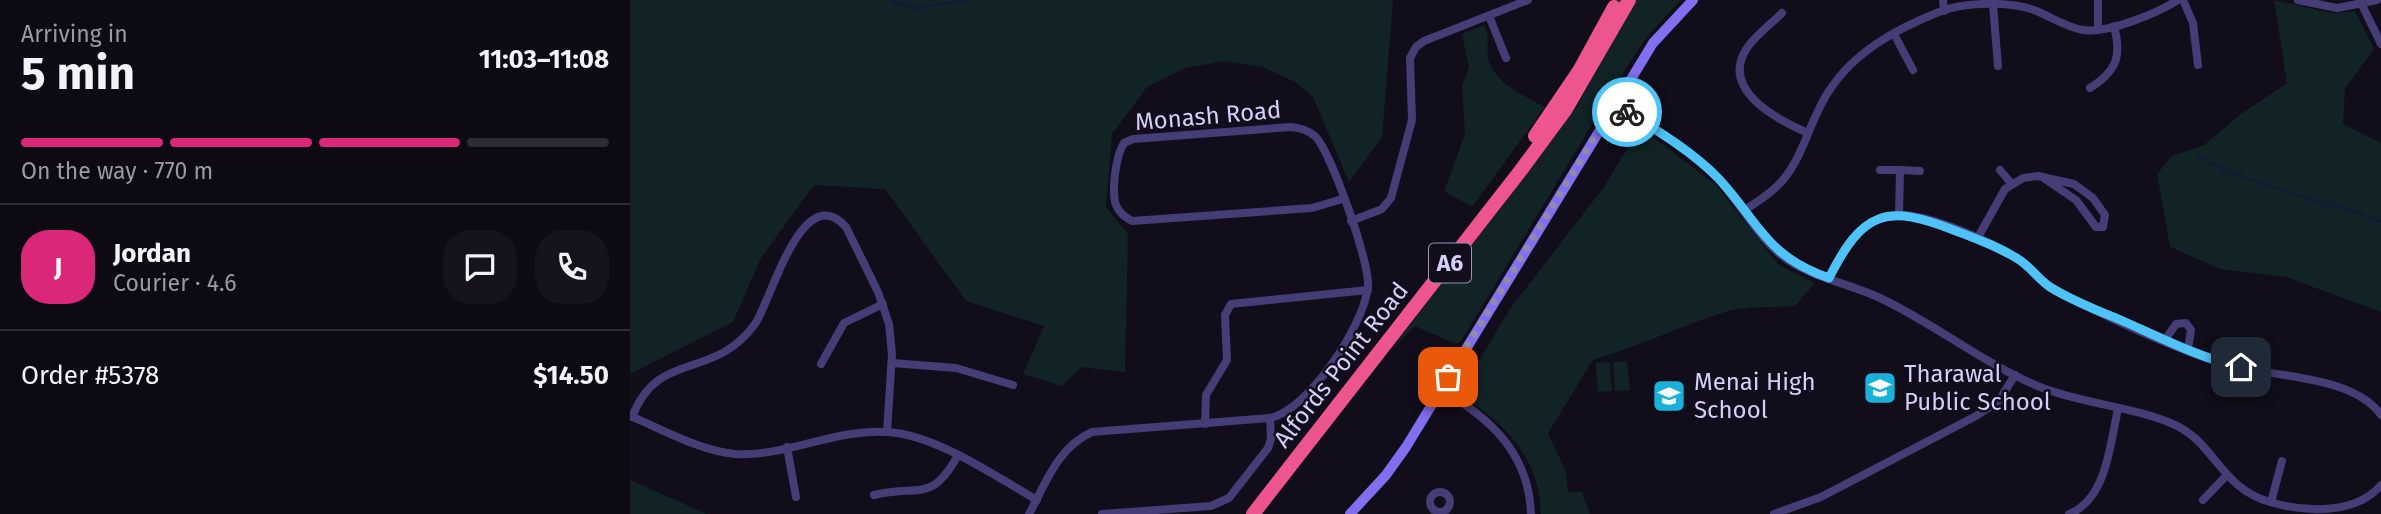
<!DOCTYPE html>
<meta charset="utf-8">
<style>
body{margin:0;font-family:"Fira Sans",sans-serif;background:#16131d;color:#f1f3f6;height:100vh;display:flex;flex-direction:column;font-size:26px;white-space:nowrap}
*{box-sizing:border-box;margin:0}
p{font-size:23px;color:#9a9aa0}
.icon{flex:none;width:38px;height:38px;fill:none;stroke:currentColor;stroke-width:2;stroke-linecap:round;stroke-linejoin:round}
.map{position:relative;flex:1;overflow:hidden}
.side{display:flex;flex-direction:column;background:#0d0a14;width:630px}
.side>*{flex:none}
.pin{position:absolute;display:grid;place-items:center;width:60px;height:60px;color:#fff;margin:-30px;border-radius:14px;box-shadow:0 4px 10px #0006}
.courier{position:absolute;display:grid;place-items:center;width:70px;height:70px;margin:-35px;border:5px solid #4fc3f7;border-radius:50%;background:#fff;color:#222;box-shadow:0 2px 9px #0007}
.head em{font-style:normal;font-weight:700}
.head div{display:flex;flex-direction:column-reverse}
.head{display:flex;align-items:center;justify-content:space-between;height:119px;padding:0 21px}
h1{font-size:46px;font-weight:700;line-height:52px}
.bar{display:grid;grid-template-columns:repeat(4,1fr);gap:10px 7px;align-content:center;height:84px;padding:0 21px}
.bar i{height:9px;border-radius:5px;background:#2d2b34}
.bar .on{background:#db2777}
.bar p{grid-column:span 4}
.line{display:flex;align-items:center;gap:18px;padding:0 21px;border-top:2px solid #2d2b34}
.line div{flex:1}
.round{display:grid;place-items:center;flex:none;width:74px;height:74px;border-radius:28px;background:#16131d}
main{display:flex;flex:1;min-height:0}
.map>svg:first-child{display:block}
.green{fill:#112324}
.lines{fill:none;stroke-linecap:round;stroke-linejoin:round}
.stream{stroke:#0f1a38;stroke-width:2}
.street{stroke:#453d75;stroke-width:8}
.secondary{stroke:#806fee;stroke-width:10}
.highway{stroke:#ec558d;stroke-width:14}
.done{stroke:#928aab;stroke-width:7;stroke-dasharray:0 12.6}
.route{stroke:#4fc3f7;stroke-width:9}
.labels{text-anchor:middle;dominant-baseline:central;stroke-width:5;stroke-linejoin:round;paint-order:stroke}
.shield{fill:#110d1b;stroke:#9c93b6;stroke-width:2}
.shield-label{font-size:23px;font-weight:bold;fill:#d7cdf9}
.street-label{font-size:24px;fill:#d7cdf9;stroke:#110d1b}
.poi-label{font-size:24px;fill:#d7cdf9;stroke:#110d1b;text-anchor:start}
</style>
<main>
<section class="side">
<div class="head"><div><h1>5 min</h1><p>Arriving in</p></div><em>11:03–11:08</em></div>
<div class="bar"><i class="on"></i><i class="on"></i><i class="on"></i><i></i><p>On the way · 770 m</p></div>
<div class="line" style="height:126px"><b class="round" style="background:#db2777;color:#fff">J</b><div><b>Jordan</b><p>Courier · 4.6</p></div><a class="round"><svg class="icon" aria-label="chat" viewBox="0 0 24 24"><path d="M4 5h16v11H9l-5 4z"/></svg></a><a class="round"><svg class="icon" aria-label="phone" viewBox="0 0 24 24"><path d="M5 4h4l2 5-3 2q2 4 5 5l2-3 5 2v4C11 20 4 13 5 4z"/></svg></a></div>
<div class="line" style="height:91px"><div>Order #5378</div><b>$14.50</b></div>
</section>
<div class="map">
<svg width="1751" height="514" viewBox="0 0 1751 514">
<rect width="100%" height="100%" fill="#110d1b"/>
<g class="green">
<path d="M0,0h763l-11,138 -33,44 -36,-85 -18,-15 -32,-15 -39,-6 -39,7 -38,19 -35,47 -6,73 22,27 -3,138 -43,-5 -20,19 -39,-12 21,-48 -78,-25 -81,-112 -71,-4 -53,73 -28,64 -103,52z"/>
<path d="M1005,0h46l-34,37 -17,25 -169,279 -5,3 -41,-18 -25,25 188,-246z"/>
<path d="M1644,0l58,13 23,-2 19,38 -29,40 -2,35 38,19v169l-95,-35 -66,-8 -50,-22 -13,-73 15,-18 32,-11 37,-31 46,-31z"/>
<path d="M854,25c7,13 2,19 4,32 4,26 38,39 57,50l-73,100 -28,-16 21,-57 -3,-48 7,-19 -7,-33z"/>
<path d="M1010,127l76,58 63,80 36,18 -20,23c-22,2 -49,0 -70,6 -45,14 -87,35 -132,48l-45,73 18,39 2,20h14l8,22h-49c-2,-59 -36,-88 -81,-121l49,-83 95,-123z"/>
<path d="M997,361l3,29 -15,1 -2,-29z"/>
<path d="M980,362l2,29 -14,1 -2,-29z"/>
<path d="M0,480l77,34h-77z"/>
</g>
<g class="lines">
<g class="stream">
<path d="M261,0l23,8 54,-8"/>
<path d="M1569,157c58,31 121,41 182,65"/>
</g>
<g class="street">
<path d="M1313,0l1,11"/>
<path d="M1553,0l10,23 5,42"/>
<path d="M1668,0l39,8 40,-8"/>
<path d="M1363,5l5,61"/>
<path d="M1732,5l19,39"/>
<path d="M1152,13c-11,11 -26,22 -35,35 -28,42 31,72 61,85"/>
<path d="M859,16l17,42"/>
<path d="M1468,30v-30"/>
<path d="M1264,34l19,36"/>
<path d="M1460,88c27,-17 32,-32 24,-62"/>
<path d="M992,109c33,21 72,42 98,72 23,26 40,61 69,80 27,17 60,23 89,36 56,26 104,66 162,90 43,17 91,19 133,37 42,18 47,64 97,78 37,11 87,12 111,-17"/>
<path d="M1250,170h20l-1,45"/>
<path d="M1270,170l20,1"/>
<path d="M1370,170l11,13"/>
<path d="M1115,210c13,-9 27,-17 37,-29 22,-25 28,-62 47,-90 25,-39 67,-62 110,-79 25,-10 69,-11 95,-2 16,6 31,17 49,20 24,4 75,-17 95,-30"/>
<path d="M721,221l31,-12 9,-11 21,-78 -2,-62 6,-11 8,-6 104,-41"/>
<path d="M1347,239l28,-50 18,-11 15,-2 36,8 19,14 12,17 -2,12h-7l-20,-27 -31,-21"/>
<path d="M1199,278c15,-30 32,-62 70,-63 31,-1 93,27 119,44 13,8 22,22 36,30 50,27 106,53 160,72 47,17 137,11 167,54"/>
<path d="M1535,340l11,-16 10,-1 5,7 -3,19"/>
<path d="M262,363l64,5 57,17"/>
<path d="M191,364l23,-41 39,-19"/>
<path d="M811,390c50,28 88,64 90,124"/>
<path d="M0,416c32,13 70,35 105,38 51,3 102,-26 153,-22 48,3 107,44 149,68"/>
<path d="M2,417c27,-69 81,-35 123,-93 15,-20 47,-147 91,-97l32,65 11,32 3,30 -5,78"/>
<path d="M575,424l1,-29 21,-35 -2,-45 6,-11 137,-14"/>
<path d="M157,447l9,50"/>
<circle cx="810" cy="502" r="10"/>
<path d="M244,495c45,-11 56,9 83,-38"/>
<path d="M1573,500l23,-24"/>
<path d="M1641,502l11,-41"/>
<path d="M399,514c17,-31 29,-67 63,-82l178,-14c38,-7 95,-94 98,-132 2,-23 -37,-134 -53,-150 -7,-6 -15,-8 -24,-9l-158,12 -9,4c-8,12 -13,48 -8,62 3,8 9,12 16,16l180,-13 30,-9"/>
<path d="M472,514l109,-8 18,-8 39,-50 3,-9 -1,-21"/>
<path d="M1144,514l47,-17 155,-81 22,-14 17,-27"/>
<path d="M1439,514c38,-15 41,-70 49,-105"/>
</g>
<g class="secondary">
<path d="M989,99l34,-56 40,-43"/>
<path d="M720,514l36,-39 20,-28 205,-335v-10l8,-3"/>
</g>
<g class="highway">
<path d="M905,136l44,-65 35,-64"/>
<path d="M623,514l268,-344 45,-61 63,-109"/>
</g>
</g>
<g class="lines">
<path class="done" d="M818,377l164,-268 15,3"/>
<path class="route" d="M997,112c31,19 66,40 92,67 41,45 47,77 110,99 34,-67 57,-75 127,-47 21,8 43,16 62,28 13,8 20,20 32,28 22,14 49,24 73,34 38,17 77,37 118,46"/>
</g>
<defs>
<symbol id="school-square" viewBox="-11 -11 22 22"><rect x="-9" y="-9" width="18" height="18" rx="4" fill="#19b1d9" stroke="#110d1b"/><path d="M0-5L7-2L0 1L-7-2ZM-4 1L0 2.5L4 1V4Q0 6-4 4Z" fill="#fff"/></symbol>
</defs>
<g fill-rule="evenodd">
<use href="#school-square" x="1231" y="369" width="38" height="38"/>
<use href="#school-square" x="1020" y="377" width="38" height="38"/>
</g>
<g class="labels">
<rect class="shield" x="799" y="243.5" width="42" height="39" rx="5"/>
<g class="shield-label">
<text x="820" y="263">A6</text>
</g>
<g class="street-label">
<text transform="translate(578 116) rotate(-5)">Monash Road</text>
<text transform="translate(711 365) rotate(-52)">Alfords Point Road</text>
</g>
<g class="poi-label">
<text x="1274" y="374">Tharawal<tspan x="1274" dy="28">Public School</tspan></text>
<text x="1064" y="382">Menai High<tspan x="1064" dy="28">School</tspan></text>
</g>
</g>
</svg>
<div class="pin" style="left:818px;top:377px;background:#ea580c"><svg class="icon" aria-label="bag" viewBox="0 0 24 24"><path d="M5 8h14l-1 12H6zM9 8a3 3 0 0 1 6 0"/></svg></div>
<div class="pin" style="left:1611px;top:367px;background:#1f2937"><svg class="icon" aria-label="home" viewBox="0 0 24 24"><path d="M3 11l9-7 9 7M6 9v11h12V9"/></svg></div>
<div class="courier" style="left:997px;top:112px"><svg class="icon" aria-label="bike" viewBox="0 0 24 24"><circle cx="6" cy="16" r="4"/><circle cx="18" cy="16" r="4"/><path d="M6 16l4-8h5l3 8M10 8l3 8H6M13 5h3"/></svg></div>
</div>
</main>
